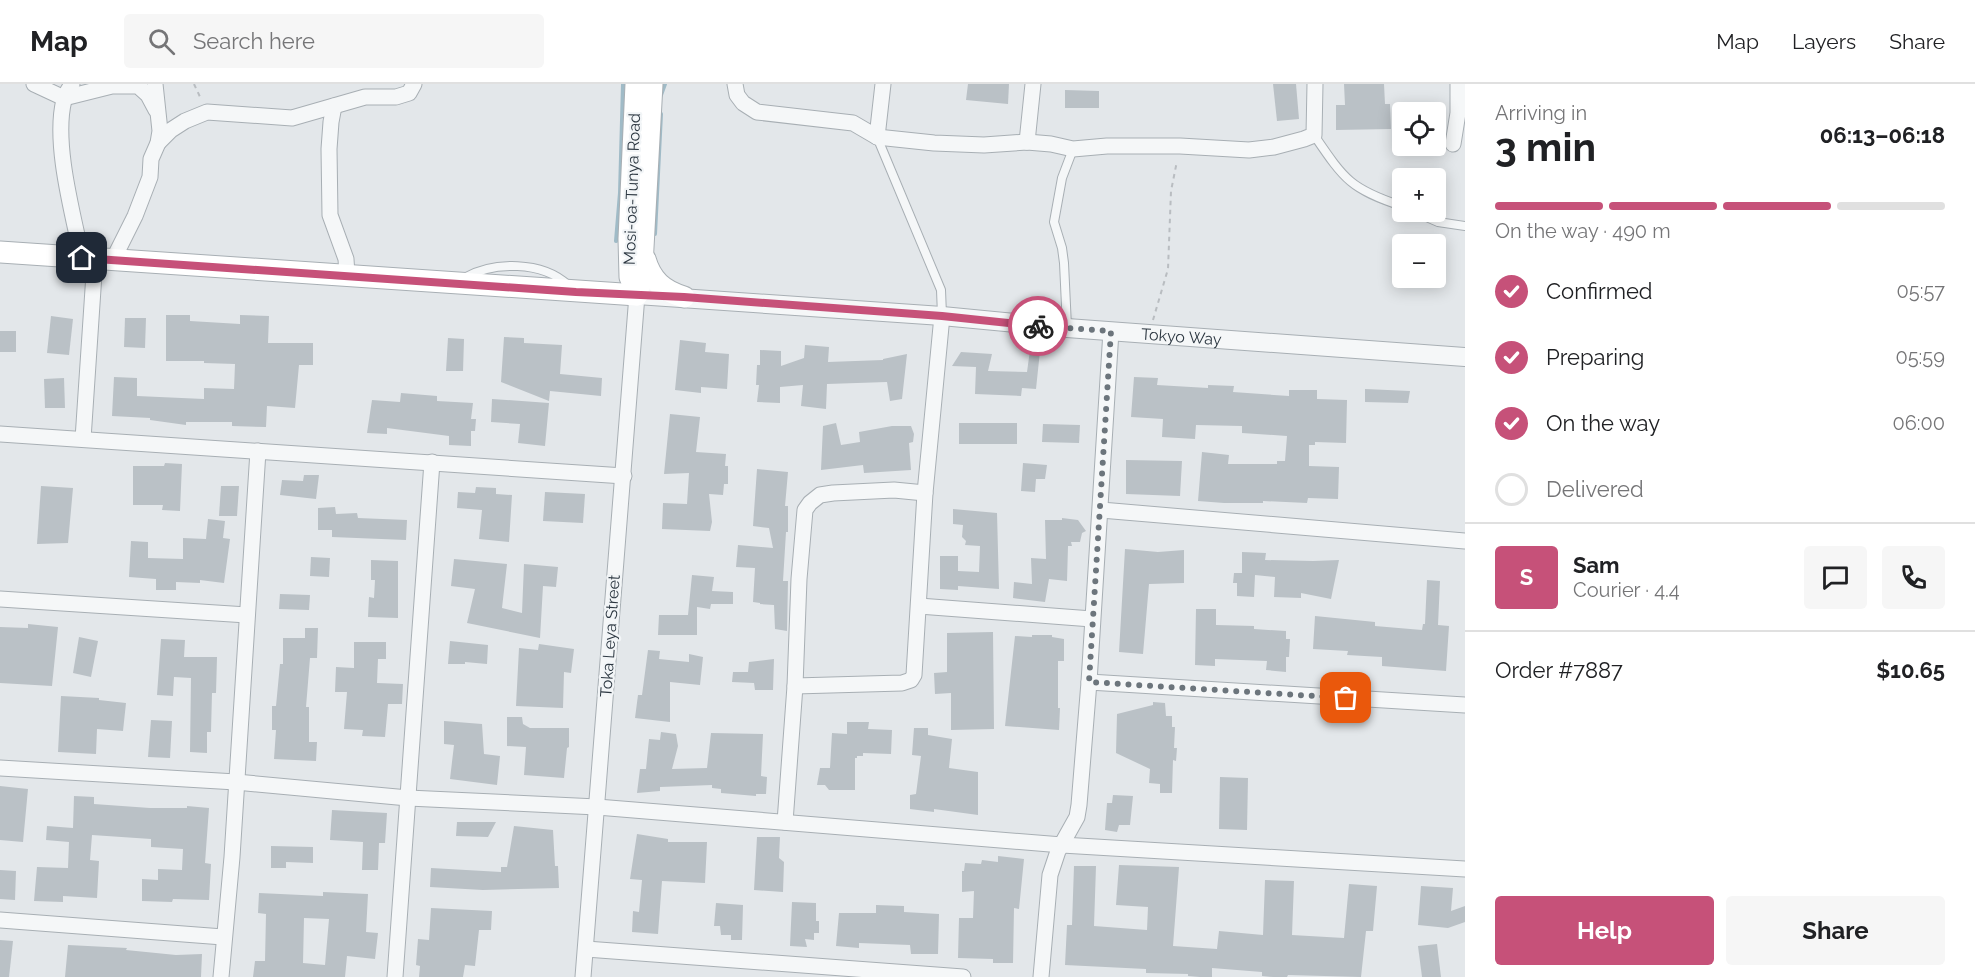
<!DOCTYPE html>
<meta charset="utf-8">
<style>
body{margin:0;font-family:Raleway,sans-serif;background:#f6f6f6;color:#202124;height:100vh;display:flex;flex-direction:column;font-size:22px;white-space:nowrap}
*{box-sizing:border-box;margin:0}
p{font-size:20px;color:#757577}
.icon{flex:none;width:33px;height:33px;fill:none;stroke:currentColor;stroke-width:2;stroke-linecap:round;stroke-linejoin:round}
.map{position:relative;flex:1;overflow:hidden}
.panel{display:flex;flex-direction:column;background:#fff;width:510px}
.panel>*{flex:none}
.controls{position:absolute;left:1392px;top:18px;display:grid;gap:12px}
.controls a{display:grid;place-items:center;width:54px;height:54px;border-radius:6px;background:#fff;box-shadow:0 3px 15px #0003;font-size:30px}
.pin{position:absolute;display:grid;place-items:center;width:51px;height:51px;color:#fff;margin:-26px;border-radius:12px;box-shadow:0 3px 9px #0006}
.courier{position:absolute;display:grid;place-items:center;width:60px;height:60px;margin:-30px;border:4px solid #c65179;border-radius:50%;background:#fff;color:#222;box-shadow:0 2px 8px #0007}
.summary em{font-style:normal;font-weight:700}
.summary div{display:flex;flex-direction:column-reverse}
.summary{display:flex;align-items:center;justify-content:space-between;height:102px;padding:0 30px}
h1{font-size:39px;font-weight:700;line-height:45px}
.bar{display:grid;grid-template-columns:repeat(4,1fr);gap:9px 6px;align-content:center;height:72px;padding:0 30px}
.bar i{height:8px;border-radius:4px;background:#e0e0e0}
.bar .active{background:#c65179}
.bar p{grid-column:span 4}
.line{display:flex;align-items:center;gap:15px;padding:0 30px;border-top:2px solid #e0e0e0}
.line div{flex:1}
.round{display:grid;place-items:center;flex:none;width:63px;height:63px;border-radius:6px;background:#f6f6f6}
ol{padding:0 30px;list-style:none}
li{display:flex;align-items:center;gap:18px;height:66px}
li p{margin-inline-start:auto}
li .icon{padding:6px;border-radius:50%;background:#c65179;color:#fff;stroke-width:4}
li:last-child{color:#757577}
li i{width:33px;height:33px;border:3px solid #e0e0e0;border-radius:50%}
.cta{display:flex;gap:12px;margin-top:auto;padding:12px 30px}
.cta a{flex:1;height:69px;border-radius:6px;background:#c65179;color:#fff;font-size:24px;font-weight:700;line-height:69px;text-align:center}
.cta a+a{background:#f6f6f6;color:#202124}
header{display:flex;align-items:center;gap:36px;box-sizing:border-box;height:84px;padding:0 30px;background:#fff;border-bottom:2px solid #e0e0e0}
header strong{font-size:28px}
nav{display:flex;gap:33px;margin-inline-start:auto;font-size:21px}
.search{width:420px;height:54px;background:#f6f6f6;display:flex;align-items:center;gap:15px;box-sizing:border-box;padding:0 21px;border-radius:6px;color:#757577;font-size:22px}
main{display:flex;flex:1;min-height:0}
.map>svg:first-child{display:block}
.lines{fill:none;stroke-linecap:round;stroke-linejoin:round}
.stream{stroke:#a0bbc7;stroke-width:4}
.building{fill:#bac1c6;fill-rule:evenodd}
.service-casing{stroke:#a8afb4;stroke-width:10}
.minor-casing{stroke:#a8afb4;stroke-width:17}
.tertiary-casing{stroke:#a8afb4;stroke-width:20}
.secondary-casing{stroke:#a8afb4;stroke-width:23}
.path{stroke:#b9bdc1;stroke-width:2;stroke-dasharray:4.5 4.5;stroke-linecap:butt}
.service{stroke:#f5f7f8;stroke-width:8}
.minor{stroke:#f5f7f8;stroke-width:15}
.tertiary{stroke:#f5f7f8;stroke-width:18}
.secondary{stroke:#fff;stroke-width:21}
.done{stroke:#6c757c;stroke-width:6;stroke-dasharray:0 10.8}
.route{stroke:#c65179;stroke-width:8}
.labels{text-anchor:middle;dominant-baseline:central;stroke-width:4.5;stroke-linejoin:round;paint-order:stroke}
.street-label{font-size:16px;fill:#2c3741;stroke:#f2f5f7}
</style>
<header>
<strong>Map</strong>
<div class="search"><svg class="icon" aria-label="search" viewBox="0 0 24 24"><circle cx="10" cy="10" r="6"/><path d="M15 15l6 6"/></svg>Search here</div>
<nav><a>Map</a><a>Layers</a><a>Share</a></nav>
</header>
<main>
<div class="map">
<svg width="1465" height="893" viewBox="0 0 1465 893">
<rect width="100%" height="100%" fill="#e3e7ea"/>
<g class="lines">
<g class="stream">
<path d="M661,11l4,-11"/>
<path d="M655,150l6,-120"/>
<path d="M616,157l4,-48 3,-109"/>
</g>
</g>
<g class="building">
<path d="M968,0h41l-1,20 -42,-4z"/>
<path d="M1273,0h23l3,35 -22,2z"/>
<path d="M1344,0h40l1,20h5l1,25 -55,1v-25h9z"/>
<path d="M1065,6l34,1v17h-34z"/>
<path d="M166,231h24v6l50,3v-9l29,1 -1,27h45v22h-14l-4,43 -28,-2 -1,21 -34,-1v-4h-46v3l-36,-5v-2l-38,-2 2,-39 23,1v18l67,3v-11l30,1 1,-25 -31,-1v-2h-38z"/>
<path d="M51,232l22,3 -4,36 -22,-2z"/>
<path d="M125,234h21l-1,30 -21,-1z"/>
<rect x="0" y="247" width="16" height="21"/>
<path d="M504,253l20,1v5l38,2 -2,29 42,4 -1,18 -51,-5 -1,10 -48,-19z"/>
<path d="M448,254l16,1 -1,32h-17z"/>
<path d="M680,256l26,3 -1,9 24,2 -2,35 -26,-2v6l-26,-3z"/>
<path d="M805,261l24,2 -1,15 55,-2v-1l24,-5 -5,45 -12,2 -3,-19 -60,2 -1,25 -25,-3 2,-21 -23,2v16l-23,-1 2,-17h-3l1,-20h3v-15l21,1v15l23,-8z"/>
<path d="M1030,266l10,1 -4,38 -14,-1 -1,8 -46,-2 1,-27 -24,-1 9,-14 31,2 -4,17 39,1z"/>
<path d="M1134,293l24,1 -1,7 51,3v-3l26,1 -1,6 56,4v-6h28v9l30,1 -1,43 -31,-1v3h-6v21l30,1 -1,32 -30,-1 -1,5 -44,-2v2h-39l-26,-2 4,-49 27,3 -1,9h49v-3h8l2,-25 -45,-3v-7l-46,-1 -1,14 -33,-2 1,-18 -32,-2z"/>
<path d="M64,294l1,30h-20l-1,-29z"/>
<path d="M1365,305l45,2 -2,12 -43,-1z"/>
<path d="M401,309l36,3v5l36,2 -2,16h5l-1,12h-4v15l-22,-1v-9l-62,-8v6l-20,-1 5,-33 28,2z"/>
<path d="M492,315l57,4 -4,43 -27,-3 2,-19 -29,-2z"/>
<path d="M670,330l30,3 -4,35 30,2 -1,12h3v18h-4l-1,11 -14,-1 3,28 -2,9 -48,-2 1,-26 24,1 2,-31 -25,1z"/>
<path d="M836,339l5,22 19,-3 -1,-10 33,-6h19l3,8 -1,8 -4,1 2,27 -47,3 -1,-8 -42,5 2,-44z"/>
<rect x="959" y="339" width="58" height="21"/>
<path d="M1043,340l37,1 -1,18 -37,-1z"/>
<path d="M1126,376l56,1 -2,35 -54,-2z"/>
<path d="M165,379l17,1 -2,47 -18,-1 1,-5h-30v-39h31z"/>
<path d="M1023,379l24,2 -2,14h-9l-1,13 -14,-1z"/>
<path d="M757,385l31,3 -3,34h3v26h-2l-3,49h5l-1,50 -12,-2 -1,-24 -14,-1v-1l-7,-1 2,-34 -19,-1 2,-22 35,3 -4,-20 -16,-2z"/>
<path d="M304,391h15l-3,24 -36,-4 2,-15 21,1z"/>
<path d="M41,402l32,2 -5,55 -31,1z"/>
<path d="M221,402h18l-2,30h-18z"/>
<path d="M476,403l20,1v6l16,1 -3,47 -30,-3 3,-29 -25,-2 1,-16 17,1z"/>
<path d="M545,408l40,2 -2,29 -40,-2z"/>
<path d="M335,423l1,7 21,-1 1,5 49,2 -1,20 -74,-3v-7h-14v-22z"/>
<path d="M953,425l44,4 2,76 -41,-3v4l-18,-1v-33h18v15l21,1 1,-26 -15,-1 1,-4 -4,-4 1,-12 -10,-1z"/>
<path d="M1062,434l16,2 8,11 -4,2 -2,9h-9l1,4h-4l-1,35 -18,-2 -4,23 -32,-4 1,-16 18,2 -1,-26 15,1 -1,-39h17z"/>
<path d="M208,435l17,2 -2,17 7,1 -6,44 -24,-3v3l-24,-1v8h-20v-11l-27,-2 2,-36 17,1v16l35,1v-21l23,1z"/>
<path d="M1125,465l33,3 26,-2v33l-35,1 -6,70 -24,-2z"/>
<path d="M1242,468l24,1 -1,7 48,1 26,-1 -8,39 -30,-6v5l-27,-1 1,-20 -20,-2 -1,22 -17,-1v-13h-4l1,-10h8z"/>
<path d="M311,473l19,1 -1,19 -19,-1z"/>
<path d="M454,475l53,5 -5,44 20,5 2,-49 34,3 -2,20 -13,-1 -3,52 -73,-15 8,-34 -24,-3z"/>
<path d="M371,476l27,1v57l-30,-1 1,-20 5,1 1,-18h-4z"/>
<path d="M692,491l22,2 -2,14 21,1v12h-22l-1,5 -13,-2v28h-39l1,-20h29z"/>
<path d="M1427,496l13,1 -2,44 11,1 -3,45 -64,-5v-9l-35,-2 1,-4 -35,-2 2,-33 60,6v4l47,4 1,-6h2z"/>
<path d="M280,510l30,1 -1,15 -30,-1z"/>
<path d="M1196,525h20v16l38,1v3l32,2v8h4l-1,18h-3v15l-20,-2 1,-9 -52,-2v7l-20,-1z"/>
<path d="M28,540l30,3 -6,59 -52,-3v-56l28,1z"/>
<path d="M305,544h13l-1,30h-7l-4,49h3v35h8l-1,19 -42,-2 2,-29h-4v-24h4l4,-42h3v-26h22z"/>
<path d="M993,548l1,97 -43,1v-37l-16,1 -1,-21 13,-1v-39z"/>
<path d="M1032,551h20v2l12,2v22h-6v47h2l-1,22 -54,-4 10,-90 17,1z"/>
<path d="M79,553l19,4 -7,36 -18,-4z"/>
<path d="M161,555l24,1 -1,17h33l-1,36h-4l-1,39h-4v21l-17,-1 1,-74 -17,-1 -1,19 -16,-1z"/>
<path d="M450,557l38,4 -1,19 -22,-2v2h-17z"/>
<path d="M354,558h32v17h-8l-1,24 26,1 -1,20h-14l-3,33 -23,-1 1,-6 -19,-1 3,-37h-12l1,-25 18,1z"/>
<path d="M539,560l35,5 -3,24 -7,-1 -1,36 -47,-2 3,-58 19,2z"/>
<path d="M648,566l12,1 -1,8 30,3v-8l14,3 -3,28 -30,-3v40l-35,-4 3,-23h4z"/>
<path d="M774,575l-1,31h-18l-1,-7 -22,-1 1,-10h15l1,-10z"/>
<path d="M61,612l38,2v2l27,3 -3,28 -26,-2 -1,25 -38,-2z"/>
<path d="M1153,618l12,1 1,13h6v11h3l-1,21h3l-1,13 -3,-1 -1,33h-12v-9l-11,-1 1,-14 -34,-16 1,-39 36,-9z"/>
<path d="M507,633h15l1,7 7,4h39v19l-2,1 -3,30 -40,-3 2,-28 -19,-1z"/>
<path d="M151,636l21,1 -2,37 -22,-1z"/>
<path d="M444,637l38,3 2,30 16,2 -3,29 -47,-6 4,-34 -10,-1z"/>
<path d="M847,638h22l-1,7 24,1 -1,24 -28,-1v3h-6v2h-2v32h-26l-4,-5h-8l3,-17h10l2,-35 15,1z"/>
<path d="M914,644h14v7l24,4 -3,29 29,4v43l-44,-6v3l-24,-3v-14l6,-1 5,-38 -9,-1z"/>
<path d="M661,648l15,2 2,12 -6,23 35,-1 4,-35 52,1 -2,42 6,1 -1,17h-10v2l-35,-3v-4l-9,-1v-3l-52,2v4l-23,2 3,-24h6l3,-30 11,1z"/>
<path d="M1220,693l28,1 -1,52 -28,-1z"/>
<path d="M0,702l28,3 -5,53 -23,-2z"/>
<path d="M1113,711l20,1 -3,29h-11l-2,7 -12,-2 2,-27h5z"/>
<path d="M74,712l20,1v7l56,4h37v-2l22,2 -4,55 6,1 -2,36 -36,-1 -1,3 -30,-1v-22l16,1v-11l24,1 1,-21 -32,-2v-8l-59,-4 -2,25 9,1 -2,37 -34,-2v6l-29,-1 3,-34 31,1 1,-26 -23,-2 1,-14 26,2z"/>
<path d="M332,726l55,3 -2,30h-6l-1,27h-16l1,-28 -33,-2z"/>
<path d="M457,738h39l-8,15 -32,-1z"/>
<path d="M514,742l39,4 2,36h3l1,22 -76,2 -53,-3 1,-19 70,4v-5h6z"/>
<path d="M637,750l31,5v3h39l-2,41 -43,-2 -4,53 -26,-2 1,-21 6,1 3,-32 -12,-1z"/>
<path d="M757,753h23l-1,21 5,4 -1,30 -29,-2z"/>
<path d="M271,762l42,1v16l-27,-1v6h-15z"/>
<path d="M998,772l26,3 -5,50 -5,-1 -1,55h-20v-4l-35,-1 1,-40h14l1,-27 -12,1v-21h2l1,-8 16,1 1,-4 16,2z"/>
<path d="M1119,781l60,2 -6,79 44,3 2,-18 44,4 2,-55 29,1 -2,54 52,3 5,-54 28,2 -4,45h-7l-5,46 -73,-2 -1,2h-14l-11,-1v-4l-50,-4v9h-12l-12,-1v-2l-42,-1v-4l-81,-4 2,-40h5l2,-59h22l-2,60 53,4 1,-23 -32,-2z"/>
<path d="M0,786l16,1 -1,29 -15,-1z"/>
<path d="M1421,802l32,2 -2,23 14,-5v16l-17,6 -30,-3z"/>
<path d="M323,808l45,2 -2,38 12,1 -3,26 -28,-3 -2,21h-92l2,-16h10l1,-47 -8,-1 1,-20 64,3zM304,834l25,1 -4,46 -22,-2z"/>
<path d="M792,818l24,1v18h3v12h-5v7l-9,-1 2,8 -17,-1z"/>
<path d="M716,819l27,2 -1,35h-11v-5h-10l-1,-9h-6z"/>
<path d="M876,821l28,1v6l35,2 -1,40h-27l-1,-9 -51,-2v5l-23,-2 3,-33h37z"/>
<path d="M431,824l61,3 -1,19h-12l-4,36 -10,-1 -2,12h-44l1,-11 -4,-1 2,-26 11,1z"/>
<path d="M0,856l13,1 -4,36h-9z"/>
<path d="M1437,860l4,33h-19l-4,-31z"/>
<path d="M68,861l59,3 -1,2 50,5 26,-1 -1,23h-136z"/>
</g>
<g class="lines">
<defs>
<g id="service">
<path d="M1314,51c30,44 36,54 88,71"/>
<path d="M877,53l64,153 1,25"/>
<path d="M1415,128l23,10 27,4"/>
<path d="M464,194c30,-17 78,-17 104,7"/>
<path d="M1067,243l-3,-64 -2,-15 -8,-26 8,-44 11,-29"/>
</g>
<g id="minor">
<path d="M34,0l30,14 48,-12h26l10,9 8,15"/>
<path d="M72,0c-3,5 -7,10 -8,16 -11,43 9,114 18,158"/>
<path d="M735,0l2,11 6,8 14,9 96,11 24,14 57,6 50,2 43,-3 24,2 22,5 34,-3h73l69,4 25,-3 30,-8 10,-4 1,-51"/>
<path d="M334,22l-3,16 -2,27 1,66 16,44 1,16"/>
<path d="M877,53l6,-53"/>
<path d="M1027,58l6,-58"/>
<path d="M158,59l13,-13 14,-9 22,-9 85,6 73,-21h31l13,-4 5,-9"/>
<path d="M1453,60l5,-31v-29"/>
<path d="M113,176l22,-44 15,-39 1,-18 7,-16 2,-12 -5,-47"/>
<path d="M0,350l624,42"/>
<path d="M83,355l12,-180"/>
<path d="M1101,426l364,31"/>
<path d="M0,515l247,16"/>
<path d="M919,522l173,13"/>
<path d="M1089,598l376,23"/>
<path d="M795,602l107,-3 9,-3 3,-5 11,-182 17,-177"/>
<path d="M0,684l236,14 172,16 189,9 465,38 403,24"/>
<path d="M785,738l10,-136 4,-107 6,-69 5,-7 10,-8 13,-2 61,-3 31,3"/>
<path d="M0,836l223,17"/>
<path d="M586,865l377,28"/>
<path d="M221,893l11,-120 26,-406"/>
<path d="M395,893l37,-515"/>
<path d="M583,893l54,-682"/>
<path d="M1041,893l9,-102 8,-24 19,-34 2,-12 10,-123 22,-351"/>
</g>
<g id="tertiary">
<path id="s1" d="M637,211l305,21 125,12 398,29"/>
</g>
<g id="secondary">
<path d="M636,0l-7,155 1,38 7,18"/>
<path d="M0,168l637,43"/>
<path d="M645,175c6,21 18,32 39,38"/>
<path d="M641,200l11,-200"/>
</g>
</defs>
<use href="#service" class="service-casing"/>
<use href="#minor" class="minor-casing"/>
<use href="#tertiary" class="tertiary-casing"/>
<use href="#secondary" class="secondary-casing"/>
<g class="path">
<path d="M194,0l7,15"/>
<path d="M1153,236l15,-51 3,-78 6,-30"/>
</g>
<use href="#service" class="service"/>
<use href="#minor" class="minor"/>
<use href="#tertiary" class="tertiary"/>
<use href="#secondary" class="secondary"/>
</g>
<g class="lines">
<path class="done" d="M1038,242l73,5 -22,351 257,16"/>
<path class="route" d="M82,174l494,34 108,5 258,19 96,10"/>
</g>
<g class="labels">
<g class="street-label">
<text transform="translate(632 105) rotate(-88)">Mosi-oa-Tunya Road</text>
<text stroke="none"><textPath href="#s1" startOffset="546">Tokyo Way</textPath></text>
<text transform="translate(610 552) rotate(-86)">Toka Leya Street</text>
</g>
</g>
</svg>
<div class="controls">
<a><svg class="icon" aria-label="locate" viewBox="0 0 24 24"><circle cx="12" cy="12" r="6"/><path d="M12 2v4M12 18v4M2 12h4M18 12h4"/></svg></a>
<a>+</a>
<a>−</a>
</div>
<div class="pin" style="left:1346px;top:614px;background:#ea580c"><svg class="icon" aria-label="bag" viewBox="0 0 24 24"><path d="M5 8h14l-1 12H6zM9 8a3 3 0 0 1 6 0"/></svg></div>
<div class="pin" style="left:82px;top:174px;background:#1f2937"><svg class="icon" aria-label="home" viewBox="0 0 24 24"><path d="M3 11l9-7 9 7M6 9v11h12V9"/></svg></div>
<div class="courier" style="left:1038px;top:242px"><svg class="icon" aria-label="bike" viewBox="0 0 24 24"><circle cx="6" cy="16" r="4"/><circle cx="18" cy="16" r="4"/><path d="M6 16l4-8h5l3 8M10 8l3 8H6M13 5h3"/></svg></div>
</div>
<section class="panel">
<div class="summary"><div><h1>3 min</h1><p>Arriving in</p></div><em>06:13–06:18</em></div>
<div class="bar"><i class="active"></i><i class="active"></i><i class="active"></i><i></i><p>On the way · 490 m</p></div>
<ol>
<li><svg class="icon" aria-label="check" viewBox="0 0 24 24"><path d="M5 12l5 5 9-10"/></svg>Confirmed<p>05:57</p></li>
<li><svg class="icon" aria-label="check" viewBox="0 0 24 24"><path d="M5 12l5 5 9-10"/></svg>Preparing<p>05:59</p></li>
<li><svg class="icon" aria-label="check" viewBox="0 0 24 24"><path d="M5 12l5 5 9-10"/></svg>On the way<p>06:00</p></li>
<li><i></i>Delivered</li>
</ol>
<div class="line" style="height:108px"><b class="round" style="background:#c65179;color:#fff">S</b><div><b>Sam</b><p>Courier · 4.4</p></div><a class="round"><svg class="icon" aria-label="chat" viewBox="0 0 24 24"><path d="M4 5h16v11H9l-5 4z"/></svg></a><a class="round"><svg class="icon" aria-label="phone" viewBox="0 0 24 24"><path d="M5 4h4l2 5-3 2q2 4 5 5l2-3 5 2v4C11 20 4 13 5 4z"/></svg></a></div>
<div class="line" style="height:78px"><div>Order #7887</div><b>$10.65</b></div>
<div class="cta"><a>Help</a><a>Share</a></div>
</section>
</main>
